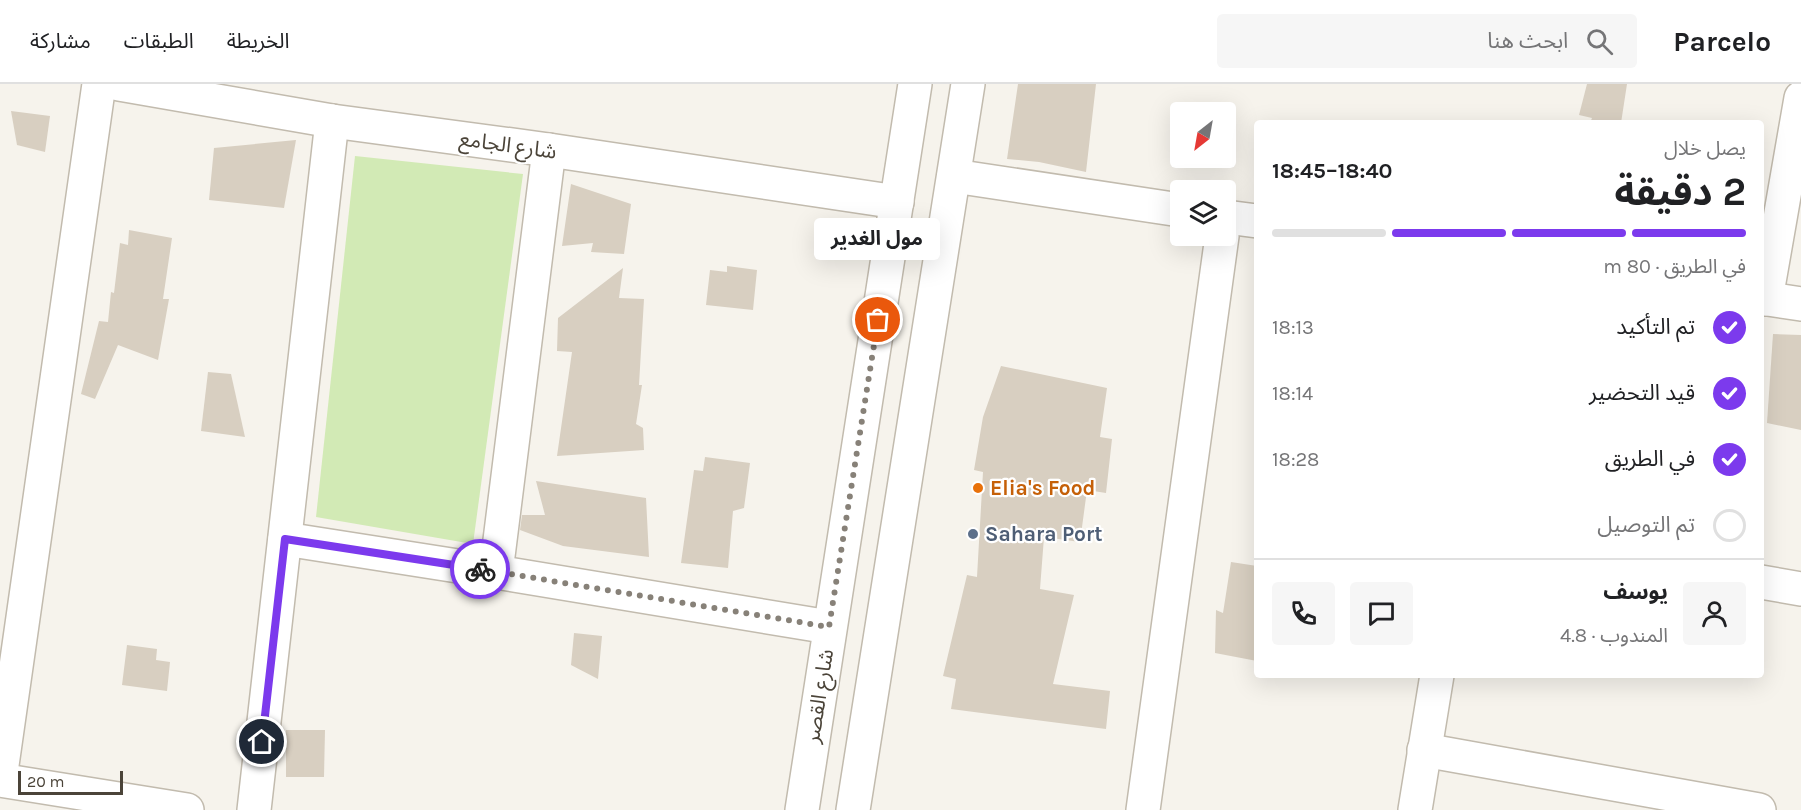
<!DOCTYPE html>
<html lang="ar">
<meta charset="utf-8">
<style>
body{margin:0;font-family:Karla,"Noto Sans Arabic",sans-serif;background:#f6f6f6;color:#202124;direction:rtl;height:100vh;display:flex;flex-direction:column;font-size:22px;white-space:nowrap}
*{box-sizing:border-box;margin:0}
p{font-size:20px;color:#757577}
.icon{flex:none;width:33px;height:33px;fill:none;stroke:currentColor;stroke-width:2;stroke-linecap:round;stroke-linejoin:round}
.map{position:relative;flex:1;overflow:hidden;direction:ltr}
.sheet{position:absolute;left:1254px;top:36px;width:510px;height:558px;display:flex;flex-direction:column;background:#fff;border-radius:6px;box-shadow:0 6px 24px #0002;direction:rtl}
.sheet>*{flex:none}
.needle{width:39px;rotate:211deg}
.tools{position:absolute;left:1170px;top:18px;display:grid;gap:12px}
.tools a{display:grid;place-items:center;width:66px;height:66px;border-radius:6px;background:#fff;box-shadow:0 6px 24px #0002;font-size:30px}
.scale{position:absolute;left:18px;bottom:15px;width:105px;box-sizing:border-box;padding-left:6px;border:3px solid #4b4439;border-top:0;font-size:16px;line-height:21px;white-space:nowrap;color:#4b4439;-webkit-text-stroke:4px #fff;paint-order:stroke}
.pin{position:absolute;display:grid;place-items:center;width:51px;height:51px;color:#fff;margin:-26px;border:3px solid #fff;border-radius:50%;box-shadow:0 2px 6px #0007}
.courier{position:absolute;display:grid;place-items:center;width:60px;height:60px;margin:-30px;border:4px solid #7c3aed;border-radius:50%;background:#fff;color:#222;box-shadow:0 2px 8px #0007}
.bubble{position:absolute;height:42px;border-radius:6px;background:#fff;box-shadow:0 6px 24px #0002;font-size:20px;font-weight:700;line-height:42px;text-align:center;direction:rtl}
.overview em{font-style:normal;font-weight:700}
.overview div{display:flex;flex-direction:column-reverse}
.overview{display:flex;align-items:center;justify-content:space-between;height:102px;padding:0 18px}
h1{font-size:39px;font-weight:700;line-height:45px}
.bar{display:grid;grid-template-columns:repeat(4,1fr);gap:9px 6px;align-content:center;height:72px;padding:0 18px}
.bar i{height:8px;border-radius:4px;background:#e0e0e0}
.bar .on{background:#7c3aed}
.bar p{grid-column:span 4}
.line{display:flex;align-items:center;gap:15px;padding:0 18px;border-top:2px solid #e0e0e0}
.line div{flex:1}
.round{display:grid;place-items:center;flex:none;width:63px;height:63px;border-radius:6px;background:#f6f6f6}
ol{padding:0 18px;list-style:none}
li{display:flex;align-items:center;gap:18px;height:66px}
li p{margin-inline-start:auto}
li .icon{padding:6px;border-radius:50%;background:#7c3aed;color:#fff;stroke-width:4}
li:last-child{color:#757577}
li i{width:33px;height:33px;border:3px solid #e0e0e0;border-radius:50%}
header{display:flex;align-items:center;gap:36px;box-sizing:border-box;height:84px;padding:0 30px;background:#fff;border-bottom:2px solid #e0e0e0}
header strong{font-size:28px}
nav{display:flex;gap:33px;margin-inline-start:auto;font-size:21px}
.search{width:420px;height:54px;background:#f6f6f6;display:flex;align-items:center;gap:15px;box-sizing:border-box;padding:0 21px;border-radius:6px;color:#757577;font-size:22px}
.map>svg:first-child{display:block}
.green{fill:#d2eab5}
.building{fill:#d8cfc1}
.lines{fill:none;stroke-linecap:round;stroke-linejoin:round}
.minor-casing{stroke:#c2bbae;stroke-width:36}
.tertiary-casing{stroke:#c2bbae;stroke-width:36}
.minor{stroke:#fff;stroke-width:33}
.tertiary{stroke:#fff;stroke-width:33}
.done{stroke:#878178;stroke-width:6;stroke-dasharray:0 10.8}
.route{stroke:#7c3aed;stroke-width:8}
.food-dot{fill:#e8710a;stroke:#fff;stroke-width:2}
.service-dot{fill:#5c6f8a;stroke:#fff;stroke-width:2}
.labels{text-anchor:middle;dominant-baseline:central;stroke-width:4.5;stroke-linejoin:round;paint-order:stroke}
.street-label{font-size:21px;fill:#4b4439;stroke:#fff}
.food-label{font-size:21px;font-weight:bold;fill:#c56008;stroke:#fff;text-anchor:start}
.service-label{font-size:21px;font-weight:bold;fill:#4e5e75;stroke:#fff;text-anchor:start}
</style>
<header>
<strong>Parcelo</strong>
<div class="search"><svg class="icon" aria-label="search" viewBox="0 0 24 24"><circle cx="10" cy="10" r="6"/><path d="M15 15l6 6"/></svg>ابحث هنا</div>
<nav><a>الخريطة</a><a>الطبقات</a><a>مشاركة</a></nav>
</header>
<div class="map">
<svg width="1801" height="726" viewBox="0 0 1801 726">
<rect width="100%" height="100%" fill="#f6f3ec"/>
<path class="green" d="M355,72l168,18 -50,370 -157,-27z"/>
<g class="building">
<path d="M1018,0h78l-10,88 -47,-10 -32,-3z"/>
<path d="M1587,0h40l-6,39h-31l2,-5 -13,-3z"/>
<path d="M11,27l39,5 -5,36 -28,-7z"/>
<path d="M296,56l-12,68 -75,-8 5,-52z"/>
<path d="M571,100l60,20 -7,50 -33,-2 2,-9 -31,3z"/>
<path d="M129,146l43,8 -9,61h6l-11,61 -40,-15 -23,54 -14,-5 18,-73 9,1 3,-30 3,1 6,-50 8,2z"/>
<path d="M727,182l30,4 -4,40 -47,-5 4,-35 17,2z"/>
<path d="M623,184l-4,30 25,1 -5,86h3l-6,39 7,4 1,22 -87,6 15,-104 -15,-1 1,-33z"/>
<path d="M1773,250l28,1v95l-34,-7z"/>
<path d="M1001,282l106,22 -7,49 12,2 -6,54 -19,-3 -7,52 -36,-5 -4,52 34,6 -21,89 57,7 -4,38 -155,-20 5,-30 -13,-3 24,-101 10,2 6,-105 -9,-2 9,-53z"/>
<path d="M208,288l23,2 14,63 -44,-6z"/>
<path d="M705,373l45,6 -6,45 -11,3 -5,57 -47,-5 13,-93 9,1z"/>
<path d="M536,397l110,17 3,59 -86,-11 -43,-16 2,-15h23z"/>
<path d="M1231,478l26,4v95l-42,-8 1,-43 7,3z"/>
<path d="M574,549l28,3 -4,43 -27,-14z"/>
<path d="M127,561l30,4 -1,11 14,2 -3,29 -45,-6z"/>
<path d="M286,646h39l-1,47h-38z"/>
</g>
<g class="lines">
<defs>
<g id="minor">
<path d="M119,0l213,37 217,29 348,52"/>
<path d="M954,92l226,34"/>
<path d="M1226,133l31,4"/>
<path d="M1761,214l40,6"/>
<path d="M1766,215l35,-201"/>
<path d="M285,455l211,33 333,55"/>
<path d="M496,488l53,-422"/>
<path d="M1761,498l40,7"/>
<path d="M1424,666l335,60"/>
<path d="M0,695l99,-695"/>
<path d="M0,696l187,30"/>
<path d="M254,726l78,-689"/>
<path d="M1143,726l79,-574"/>
<path d="M1415,726l22,-135"/>
</g>
<g id="tertiary">
<path d="M802,726l113,-726"/>
<path d="M853,726l115,-726"/>
</g>
</defs>
<use href="#minor" class="minor-casing"/>
<use href="#tertiary" class="tertiary-casing"/>
<use href="#minor" class="minor"/>
<use href="#tertiary" class="tertiary"/>
</g>
<g class="lines">
<path class="done" d="M480,485l349,58 49,-307"/>
<path class="route" d="M262,658l23,-203 195,30"/>
</g>
<circle class="food-dot" cx="978" cy="404" r="6"/>
<circle class="service-dot" cx="973" cy="450" r="6"/>
<g class="labels">
<g class="street-label">
<text transform="translate(508 61) rotate(8)">شارع الجامع</text>
<text transform="translate(819 612) rotate(-81)">شارع القصر</text>
</g>
<g class="food-label">
<text x="990" y="404">Elia's Food</text>
</g>
<g class="service-label">
<text x="985" y="450">Sahara Port</text>
</g>
</g>
</svg>
<div class="tools">
<a><svg class="needle" viewBox="-14 -14 28 28"><path d="M0-13l5 13h-10z" fill="#e53935"/><path d="M0 13l5-13h-10z" fill="#757577"/></svg></a>
<a><svg class="icon" aria-label="layers" viewBox="0 0 24 24"><path d="M12 4l9 5-9 5-9-5zM3 14l9 5 9-5"/></svg></a>
</div>
<div class="scale">20 m</div>
<div class="pin" style="left:878px;top:236px;background:#ea580c"><svg class="icon" aria-label="bag" viewBox="0 0 24 24"><path d="M5 8h14l-1 12H6zM9 8a3 3 0 0 1 6 0"/></svg></div>
<div class="pin" style="left:262px;top:658px;background:#1f2937"><svg class="icon" aria-label="home" viewBox="0 0 24 24"><path d="M3 11l9-7 9 7M6 9v11h12V9"/></svg></div>
<div class="courier" style="left:480px;top:485px"><svg class="icon" aria-label="bike" viewBox="0 0 24 24"><circle cx="6" cy="16" r="4"/><circle cx="18" cy="16" r="4"/><path d="M6 16l4-8h5l3 8M10 8l3 8H6M13 5h3"/></svg></div>
<div class="bubble" style="left:814px;top:134px;width:126px">مول الغدير</div>
<section class="sheet">
<div class="overview"><div><h1>2 دقيقة</h1><p>يصل خلال</p></div><em>18:40–18:45</em></div>
<div class="bar"><i class="on"></i><i class="on"></i><i class="on"></i><i></i><p>في الطريق · 80 m</p></div>
<ol>
<li><svg class="icon" aria-label="check" viewBox="0 0 24 24"><path d="M5 12l5 5 9-10"/></svg>تم التأكيد<p>18:13</p></li>
<li><svg class="icon" aria-label="check" viewBox="0 0 24 24"><path d="M5 12l5 5 9-10"/></svg>قيد التحضير<p>18:14</p></li>
<li><svg class="icon" aria-label="check" viewBox="0 0 24 24"><path d="M5 12l5 5 9-10"/></svg>في الطريق<p>18:28</p></li>
<li><i></i>تم التوصيل</li>
</ol>
<div class="line" style="height:108px"><a class="round"><svg class="icon" aria-label="person" viewBox="0 0 24 24"><circle cx="12" cy="8" r="4"/><path d="M4 21q1-7 8-7t8 7"/></svg></a><div><b>يوسف</b><p>المندوب · 4.8</p></div><a class="round"><svg class="icon" aria-label="chat" viewBox="0 0 24 24"><path d="M4 5h16v11H9l-5 4z"/></svg></a><a class="round"><svg class="icon" aria-label="phone" viewBox="0 0 24 24"><path d="M5 4h4l2 5-3 2q2 4 5 5l2-3 5 2v4C11 20 4 13 5 4z"/></svg></a></div>
</section>
</div>
